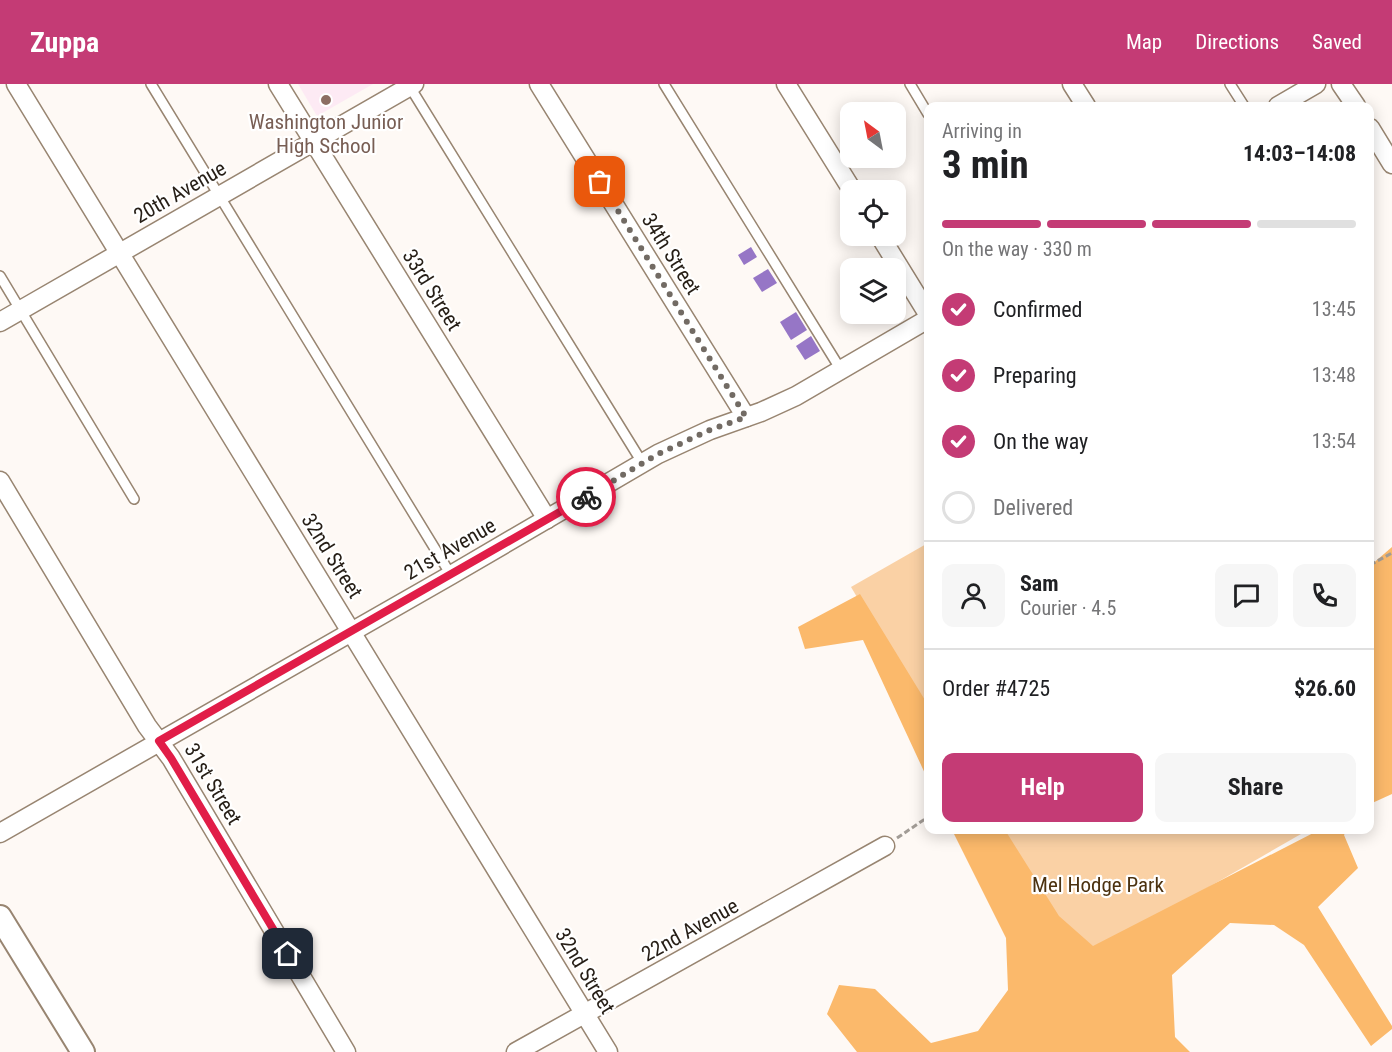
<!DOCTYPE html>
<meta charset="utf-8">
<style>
body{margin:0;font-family:"Roboto Condensed",sans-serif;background:#f6f6f6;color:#202124;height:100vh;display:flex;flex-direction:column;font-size:22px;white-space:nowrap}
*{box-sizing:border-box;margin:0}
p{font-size:20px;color:#757577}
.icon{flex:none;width:33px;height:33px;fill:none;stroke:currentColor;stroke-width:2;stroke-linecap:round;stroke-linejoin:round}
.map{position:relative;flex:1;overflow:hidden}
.side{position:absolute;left:924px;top:18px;width:450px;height:732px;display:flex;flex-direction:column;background:#fff;border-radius:12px;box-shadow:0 3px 15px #0003}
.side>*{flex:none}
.needle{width:39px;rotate:328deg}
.fabs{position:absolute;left:840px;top:18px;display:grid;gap:12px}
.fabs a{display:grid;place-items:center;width:66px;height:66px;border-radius:12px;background:#fff;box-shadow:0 3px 15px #0003;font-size:30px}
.pin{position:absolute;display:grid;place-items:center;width:51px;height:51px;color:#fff;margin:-26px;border-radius:12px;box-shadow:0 3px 9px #0006}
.courier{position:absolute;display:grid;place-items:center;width:60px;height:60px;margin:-30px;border:4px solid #e11d48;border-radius:50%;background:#fff;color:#222;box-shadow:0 2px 8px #0007}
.summary em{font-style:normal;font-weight:700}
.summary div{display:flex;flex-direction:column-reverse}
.summary{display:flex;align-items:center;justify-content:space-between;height:102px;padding:0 18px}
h1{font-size:39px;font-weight:700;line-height:45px}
.bar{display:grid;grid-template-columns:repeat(4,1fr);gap:9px 6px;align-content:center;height:72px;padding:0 18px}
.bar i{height:8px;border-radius:4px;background:#e0e0e0}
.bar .on{background:#c43b75}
.bar p{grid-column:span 4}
.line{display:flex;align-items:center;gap:15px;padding:0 18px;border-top:2px solid #e0e0e0}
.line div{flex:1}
.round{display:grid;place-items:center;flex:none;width:63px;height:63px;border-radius:12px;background:#f6f6f6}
ol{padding:0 18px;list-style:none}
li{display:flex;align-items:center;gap:18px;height:66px}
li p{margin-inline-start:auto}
li .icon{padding:6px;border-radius:50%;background:#c43b75;color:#fff;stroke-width:4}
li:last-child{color:#757577}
li i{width:33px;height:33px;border:3px solid #e0e0e0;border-radius:50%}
.primary-button{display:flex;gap:12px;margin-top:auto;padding:12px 18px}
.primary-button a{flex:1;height:69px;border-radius:12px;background:#c43b75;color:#fff;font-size:24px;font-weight:700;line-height:69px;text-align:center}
.primary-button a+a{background:#f6f6f6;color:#202124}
header{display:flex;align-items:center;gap:36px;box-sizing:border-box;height:84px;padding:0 30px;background:#c43b75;color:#fff}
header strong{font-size:28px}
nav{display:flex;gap:33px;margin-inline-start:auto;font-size:21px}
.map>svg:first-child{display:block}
.education{fill:#fdeaf4}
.green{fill:#fad1a5}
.forest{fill:#fbb96b}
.building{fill:#9676c6}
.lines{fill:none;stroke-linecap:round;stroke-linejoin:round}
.service-casing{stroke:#988571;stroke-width:12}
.minor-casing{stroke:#988571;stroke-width:21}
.tertiary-casing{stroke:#988571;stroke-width:26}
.path{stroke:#a29c96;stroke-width:3;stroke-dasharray:6 3;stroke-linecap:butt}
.service{stroke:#fff;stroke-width:9}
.minor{stroke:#fff;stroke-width:18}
.tertiary{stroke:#fff;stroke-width:22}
.done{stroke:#726b64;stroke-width:6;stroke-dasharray:0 10.8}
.route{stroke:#e11d48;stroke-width:8}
.education-dot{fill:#8d6e63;stroke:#fff;stroke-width:2}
.labels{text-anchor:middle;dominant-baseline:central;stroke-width:4.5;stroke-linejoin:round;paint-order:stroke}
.education-label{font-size:21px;fill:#785e54;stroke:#fff}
.street-label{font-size:21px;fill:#261e16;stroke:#fff}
.park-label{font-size:21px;fill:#4c3210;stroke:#fff}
</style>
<header>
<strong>Zuppa</strong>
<nav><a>Map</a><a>Directions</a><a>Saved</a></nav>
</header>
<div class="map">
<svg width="1392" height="968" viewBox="0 0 1392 968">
<rect width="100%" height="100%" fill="#fef9f5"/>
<path class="education" d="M298,0h75l-56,32z"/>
<g class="green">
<path d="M928,459v173l-77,-129z"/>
<path d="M998,746h310l-230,132z"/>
</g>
<g class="forest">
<path d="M1392,463v247l-22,10v-238z"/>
<path d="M860,510l68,111v75l-65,-140 -58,9 -7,-22z"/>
<path d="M952,746h53l54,86 34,30 226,-116h28l-3,5 14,33 -40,39 74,119v3l-21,17 -67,-101 -30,-20 -44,-2 -58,52 3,62 15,15h-333l-30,-38 12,-29 36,4 56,54 47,-12 30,-41 -2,-52z"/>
</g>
<g class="building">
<path d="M751,163l6,10 -13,8 -6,-10z"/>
<path d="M768,185l9,14 -15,9 -9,-14z"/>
<path d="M796,228l11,18 -16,10 -11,-18z"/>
<path d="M811,252l9,15 -15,9 -9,-14z"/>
</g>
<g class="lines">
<defs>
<g id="service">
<path d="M151,0l300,491"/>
<path d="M664,0l177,286"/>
<path d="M910,0l18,30"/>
<path d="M1230,0l14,22"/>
<path d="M410,3l233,377"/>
<path d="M0,192l134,223"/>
</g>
<g id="minor">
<path d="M16,0l592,968"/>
<path d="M278,0l269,435"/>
<path d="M539,0l207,333"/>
<path d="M786,0l66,106"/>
<path d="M1072,0l14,22"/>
<path d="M1341,0l15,22"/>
<path d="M1278,22l38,-22"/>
<path d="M1370,44l22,36"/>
<path d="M880,152l48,78"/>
<path d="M0,238l414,-238"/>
<path d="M0,397l147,245 24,32 175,294"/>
<path d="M0,749l451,-258 207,-121 52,-24 51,-18 35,-16 132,-77"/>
<path d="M516,968l369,-206"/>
</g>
<path id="tertiary" d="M0,833l83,135"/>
</defs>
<use href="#service" class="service-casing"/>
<use href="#minor" class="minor-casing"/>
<use href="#tertiary" class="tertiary-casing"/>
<g class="path">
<path d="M1370,481l22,-12"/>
<path d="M897,754l31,-21"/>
</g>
<use href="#service" class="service"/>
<use href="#minor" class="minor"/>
<use href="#tertiary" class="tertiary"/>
</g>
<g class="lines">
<path class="done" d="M586,413l72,-43 52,-24 36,-13 -146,-235"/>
<path class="route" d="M288,870l-117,-196 -12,-17 427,-244"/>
</g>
<circle class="education-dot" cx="326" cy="16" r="6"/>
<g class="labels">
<g class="education-label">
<text x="326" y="38">Washington Junior<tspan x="326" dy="24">High School</tspan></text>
</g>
<g class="street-label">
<text transform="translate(180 108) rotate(-30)">20th Avenue</text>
<text transform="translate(671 170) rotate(58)">34th Street</text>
<text transform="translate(432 206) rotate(58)">33rd Street</text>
<text transform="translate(450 465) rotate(-30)">21st Avenue</text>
<text transform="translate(332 472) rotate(58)">32nd Street</text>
<text transform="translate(213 700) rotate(59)">31st Street</text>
<text transform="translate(690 846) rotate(-29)">22nd Avenue</text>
<text transform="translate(585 887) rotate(59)">32nd Street</text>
</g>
<g class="park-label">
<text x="1098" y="801">Mel Hodge Park</text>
</g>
</g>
</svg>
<div class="fabs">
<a><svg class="needle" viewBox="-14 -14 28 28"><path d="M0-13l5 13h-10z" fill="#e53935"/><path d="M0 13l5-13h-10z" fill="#757577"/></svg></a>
<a><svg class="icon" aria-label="locate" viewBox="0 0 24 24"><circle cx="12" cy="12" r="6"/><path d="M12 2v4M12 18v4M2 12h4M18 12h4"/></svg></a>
<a><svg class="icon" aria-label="layers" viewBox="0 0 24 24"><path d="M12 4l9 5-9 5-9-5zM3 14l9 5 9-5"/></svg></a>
</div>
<div class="pin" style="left:600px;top:98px;background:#ea580c"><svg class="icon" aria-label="bag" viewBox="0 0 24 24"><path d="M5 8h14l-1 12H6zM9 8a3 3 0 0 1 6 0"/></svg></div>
<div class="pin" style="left:288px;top:870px;background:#1f2937"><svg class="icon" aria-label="home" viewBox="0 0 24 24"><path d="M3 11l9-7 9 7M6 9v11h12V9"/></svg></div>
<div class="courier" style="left:586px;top:413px"><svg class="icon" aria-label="bike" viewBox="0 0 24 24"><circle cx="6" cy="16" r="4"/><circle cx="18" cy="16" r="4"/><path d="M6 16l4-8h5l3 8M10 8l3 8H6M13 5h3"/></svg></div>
<section class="side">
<div class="summary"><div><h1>3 min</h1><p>Arriving in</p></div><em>14:03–14:08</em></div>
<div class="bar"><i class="on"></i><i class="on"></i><i class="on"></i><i></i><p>On the way · 330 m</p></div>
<ol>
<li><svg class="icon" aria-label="check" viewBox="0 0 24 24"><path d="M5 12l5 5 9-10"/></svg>Confirmed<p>13:45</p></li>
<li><svg class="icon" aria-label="check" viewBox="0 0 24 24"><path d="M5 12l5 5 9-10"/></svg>Preparing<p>13:48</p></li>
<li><svg class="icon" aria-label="check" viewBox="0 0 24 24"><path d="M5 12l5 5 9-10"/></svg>On the way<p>13:54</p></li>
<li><i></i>Delivered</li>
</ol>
<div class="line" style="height:108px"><a class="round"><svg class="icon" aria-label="person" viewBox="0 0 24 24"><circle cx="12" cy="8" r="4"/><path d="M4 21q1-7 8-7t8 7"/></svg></a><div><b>Sam</b><p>Courier · 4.5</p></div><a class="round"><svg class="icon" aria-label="chat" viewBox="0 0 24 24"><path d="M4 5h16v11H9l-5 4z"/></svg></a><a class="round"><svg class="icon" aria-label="phone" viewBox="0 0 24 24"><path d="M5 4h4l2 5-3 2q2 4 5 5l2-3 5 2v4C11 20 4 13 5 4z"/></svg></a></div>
<div class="line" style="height:78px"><div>Order #4725</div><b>$26.60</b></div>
<div class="primary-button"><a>Help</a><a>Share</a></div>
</section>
</div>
